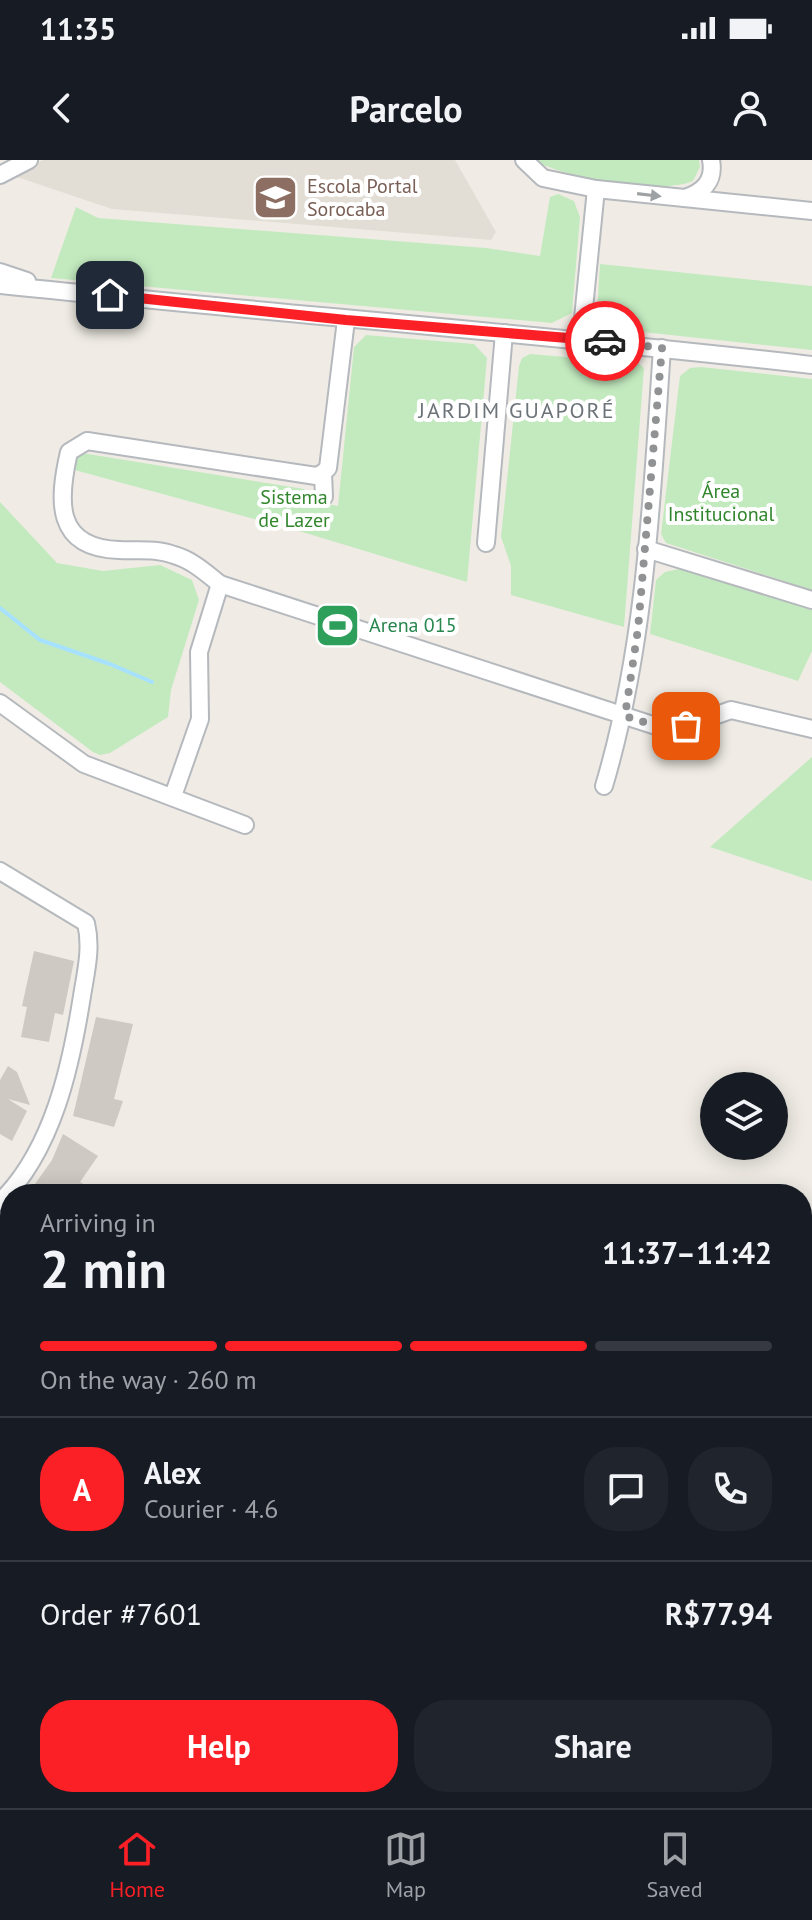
<!DOCTYPE html>
<meta charset="utf-8">
<style>
body{margin:0;font-family:"PT Sans",sans-serif;background:#20242c;color:#f1f3f6;height:100vh;display:flex;flex-direction:column;font-size:30px;white-space:nowrap}
*{box-sizing:border-box;margin:0}
p{font-size:26px;color:#9ea1a6}
.icon{flex:none;width:44px;height:44px;fill:none;stroke:currentColor;stroke-width:2;stroke-linecap:round;stroke-linejoin:round}
.map{position:relative;flex:1;overflow:hidden}
.panel{position:absolute;left:0px;top:1024px;width:812px;height:624px;display:flex;flex-direction:column;background:#171b24;border-radius:32px 32px 0 0;box-shadow:0 4px 20px #0003}
.panel>*{flex:none}
.buttons{position:absolute;left:700px;top:912px;display:grid;gap:16px}
.buttons a{display:grid;place-items:center;width:88px;height:88px;border-radius:50%;background:#171b24;box-shadow:0 4px 20px #0003;font-size:40px}
.pin{position:absolute;display:grid;place-items:center;width:68px;height:68px;color:#fff;margin:-34px;border-radius:16px;box-shadow:0 4px 12px #0006}
.courier{position:absolute;display:grid;place-items:center;width:80px;height:80px;margin:-40px;border:6px solid #fb1f26;border-radius:50%;background:#fff;color:#222;box-shadow:0 2px 10px #0007}
.headline em{font-style:normal;font-weight:700}
.headline div{display:flex;flex-direction:column-reverse}
.headline{display:flex;align-items:center;justify-content:space-between;height:136px;padding:0 40px}
h1{font-size:52px;font-weight:700;line-height:60px}
.bar{display:grid;grid-template-columns:repeat(4,1fr);gap:12px 8px;align-content:center;height:96px;padding:0 40px}
.bar i{height:10px;border-radius:6px;background:#363941}
.bar .current{background:#fb1f26}
.bar p{grid-column:span 4}
.line{display:flex;align-items:center;gap:20px;padding:0 40px;border-top:2px solid #363941}
.line div{flex:1}
.round{display:grid;place-items:center;flex:none;width:84px;height:84px;border-radius:32px;background:#20242c}
.primary-button{display:flex;gap:16px;margin-top:auto;padding:16px 40px}
.primary-button a{flex:1;height:92px;border-radius:32px;background:#fb1f26;color:#fff;font-size:32px;font-weight:700;line-height:92px;text-align:center}
.primary-button a+a{background:#20242c;color:#f1f3f6}
.status{display:flex;justify-content:space-between;align-items:center;height:56px;padding:0 40px;background:#171b24;direction:ltr}
.status svg{height:22px;fill:currentColor}
header{display:flex;justify-content:space-between;align-items:center;height:104px;padding:0 40px;background:#171b24;font-size:36px;font-weight:700}
.tab-bar{display:flex;justify-content:space-around;align-items:center;height:112px;border-top:2px solid #363941;background:#171b24;font-size:22px;color:#9ea1a6}
.tab-bar a{display:grid;justify-items:center;gap:4px}
.tab-bar .current{color:#fb1f26}
.map>svg:first-child{display:block}
.education{fill:#e3ded5}
.green{fill:#c3eabf}
.lines{fill:none;stroke-linecap:round;stroke-linejoin:round}
.stream{stroke:#a6e2ff;stroke-width:4}
.building{fill:#cec9c3}
.minor-casing{stroke:#b5b9bd;stroke-width:20}
.minor{stroke:#fff;stroke-width:16}
.oneway{fill:#9da1a4}
.done{stroke:#909293;stroke-width:8;stroke-dasharray:0 14.4}
.route{stroke:#fb1f26;stroke-width:10}
.labels{text-anchor:middle;dominant-baseline:central;stroke-width:8;stroke-linejoin:round;paint-order:stroke}
.education-label{font-size:20px;fill:#785e54;stroke:#fff;text-anchor:start}
.park-label{font-size:20px;fill:#31862c;stroke:#fff}
.leisure-label{font-size:20px;fill:#27864d;stroke:#fff;text-anchor:start}
.neighbourhood-label{font-size:22px;letter-spacing:2px;fill:#6d7479;stroke:#fff}
</style>
<div class="status"><b>11:35</b><svg viewBox="0 0 49 12"><path d="M0 12V9h3v3zM5 12V6h3v6zM10 12V3h3v9zM15 12V0h3v12zM26 1h20v11H26zM47 4h2v5h-2z"/></svg></div>
<header><svg class="icon" aria-label="back" viewBox="0 0 24 24"><path d="M15 5l-7 7 7 7"/></svg>Parcelo<svg class="icon" aria-label="person" viewBox="0 0 24 24"><circle cx="12" cy="8" r="4"/><path d="M4 21q1-7 8-7t8 7"/></svg></header>
<div class="map">
<svg width="812" height="1648" viewBox="0 0 812 1648">
<rect width="100%" height="100%" fill="#f0ece5"/>
<path class="education" d="M43,0h412l41,72 -5,8 -379,-31 -98,-33z"/>
<g class="green">
<path d="M535,0h164l1,7 -7,14c-31,14 -129,-2 -158,-21z"/>
<path d="M558,34l16,7 6,16 -8,96 -20,10 -501,-45 25,-71 22,11 388,30 54,8 10,-59z"/>
<path d="M600,104l212,22v64l-207,-22 -8,-15z"/>
<path d="M366,175l108,9 13,14 -20,224 -158,-48 -249,-68 22,-13 222,36 9,12 25,5 16,-159z"/>
<path d="M530,194l108,9 6,5 -20,259 -113,-32v-29l-10,-29 18,-171 3,-8z"/>
<path d="M701,207l111,12v211l-146,-47 -5,-9 19,-158 10,-8z"/>
<path d="M0,342l57,61 46,8 57,-6 32,15 7,20 -28,90 -3,27 -58,36 -10,2 -7,-3 -93,-70z"/>
<path d="M679,409l133,40v42l-14,30 -148,-47 6,-54 9,-8z"/>
<path d="M812,597v124l-102,-34z"/>
<path d="M0,1328l10,10v300h18l-18,10h-10z"/>
</g>
<g class="lines">
<g class="stream">
<path d="M0,448l40,32 70,24 42,18"/>
<path d="M0,1600l10,14"/>
<path d="M21,1638l1,10"/>
</g>
</g>
<g class="building">
<path d="M34,791l40,10 -11,54 -8,-2 -6,29 -28,-5 6,-30 -5,-1z"/>
<path d="M96,857l37,7 -19,75 9,2 -9,26 -41,-11z"/>
<path d="M8,906l9,6 13,33 -22,-6 19,12 -15,30 -12,-7v-54z"/>
<path d="M63,974l35,22 -18,26 5,3 -8,9h-29l-13,-10 17,-24z"/>
<path d="M0,1076l10,12v26l-10,8z"/>
</g>
<g class="lines">
<defs>
<g id="minor">
<path d="M524,0l19,18 53,11 216,22"/>
<path d="M0,15l29,-15"/>
<path d="M685,38c18,-6 30,-17 26,-38"/>
<path d="M0,112l27,9"/>
<path d="M0,125c271,28 542,49 812,80"/>
<path d="M581,178l15,-149"/>
<path d="M323,313l-7,3 -229,-35 -18,11c-11,48 -15,96 50,98 19,1 37,-2 55,5 18,5 32,18 46,29l405,132 34,11 27,-1 45,-16 81,19"/>
<path d="M324,337l-1,-24 5,-5 18,-148"/>
<path d="M486,383l18,-210"/>
<path d="M646,389l166,51"/>
<path d="M0,543l84,61 161,61"/>
<path d="M604,626c42,-141 48,-291 58,-438"/>
<path d="M173,636l27,-77 -1,-67 21,-68"/>
<path d="M0,711l86,52c6,25 0,48 -4,73 -11,70 -29,154 -82,206"/>
<path d="M0,1202l10,7"/>
<path d="M0,1259l10,-14"/>
<path d="M146,1638l4,10"/>
<path d="M630,1638l15,10"/>
<path d="M526,1648l6,-10"/>
</g>
</defs>
<use href="#minor" class="minor-casing"/>
<use href="#minor" class="minor"/>
</g>
<defs><path id="oneway-solid" d="M-6-.8H1V-3.2L6.5 0L1 3.2V.8H-6Z" transform="scale(2)"/></defs>
<use class="oneway" href="#oneway-solid" transform="translate(649 35) rotate(7)"/>
<g class="lines">
<path class="done" d="M605,181l57,7 -24,281 -13,87 34,11 27,-1"/>
<path class="route" d="M110,135l236,25 259,21"/>
</g>
<defs>
<symbol id="school-square" viewBox="-11 -11 22 22"><rect x="-9" y="-9" width="18" height="18" rx="4" fill="#8d6e63" stroke="#fff"/><path d="M0-5L7-2L0 1L-7-2ZM-4 1L0 2.5L4 1V4Q0 6-4 4Z" fill="#fff"/></symbol>
<symbol id="stadium-square" viewBox="-11 -11 22 22"><rect x="-9" y="-9" width="18" height="18" rx="4" fill="#2e9e5b" stroke="#fff"/><path d="M0-5a6.5 5 0 1 0 0 10a6.5 5 0 1 0 0-10ZM-3.5-1.8h7v3.6h-7Z" fill="#fff"/></symbol>
</defs>
<g fill-rule="evenodd">
<use href="#school-square" x="250" y="12" width="51" height="51"/>
<use href="#stadium-square" x="312" y="440" width="51" height="51"/>
</g>
<g class="labels">
<g class="education-label">
<text x="307" y="26">Escola Portal<tspan x="307" dy="23">Sorocaba</tspan></text>
</g>
<g class="park-label">
<text x="721" y="331">Área<tspan x="721" dy="23">Institucional</tspan></text>
<text x="294" y="337">Sistema<tspan x="294" dy="23">de Lazer</tspan></text>
</g>
<g class="leisure-label">
<text x="369" y="465">Arena 015</text>
</g>
<g class="neighbourhood-label">
<text x="517" y="250">JARDIM GUAPORÉ</text>
</g>
</g>
</svg>
<div class="buttons">
<a><svg class="icon" aria-label="layers" viewBox="0 0 24 24"><path d="M12 4l9 5-9 5-9-5zM3 14l9 5 9-5"/></svg></a>
</div>
<div class="pin" style="left:686px;top:566px;background:#ea580c"><svg class="icon" aria-label="bag" viewBox="0 0 24 24"><path d="M5 8h14l-1 12H6zM9 8a3 3 0 0 1 6 0"/></svg></div>
<div class="pin" style="left:110px;top:135px;background:#1f2937"><svg class="icon" aria-label="home" viewBox="0 0 24 24"><path d="M3 11l9-7 9 7M6 9v11h12V9"/></svg></div>
<div class="courier" style="left:605px;top:181px"><svg class="icon" aria-label="car" viewBox="0 0 24 24"><path d="M5 17H2v-5l4-1 3-4h7l3 4 3 1v5h-3M9 17h6M6 11h13"/><circle cx="7" cy="17" r="2"/><circle cx="17" cy="17" r="2"/></svg></div>
<section class="panel">
<div class="headline"><div><h1>2 min</h1><p>Arriving in</p></div><em>11:37–11:42</em></div>
<div class="bar"><i class="current"></i><i class="current"></i><i class="current"></i><i></i><p>On the way · 260 m</p></div>
<div class="line" style="height:144px"><b class="round" style="background:#fb1f26;color:#fff">A</b><div><b>Alex</b><p>Courier · 4.6</p></div><a class="round"><svg class="icon" aria-label="chat" viewBox="0 0 24 24"><path d="M4 5h16v11H9l-5 4z"/></svg></a><a class="round"><svg class="icon" aria-label="phone" viewBox="0 0 24 24"><path d="M5 4h4l2 5-3 2q2 4 5 5l2-3 5 2v4C11 20 4 13 5 4z"/></svg></a></div>
<div class="line" style="height:104px"><div>Order #7601</div><b>R$77.94</b></div>
<div class="primary-button"><a>Help</a><a>Share</a></div>
</section>
</div>
<nav class="tab-bar">
<a class="current"><svg class="icon" aria-label="home" viewBox="0 0 24 24"><path d="M3 11l9-7 9 7M6 9v11h12V9"/></svg>Home</a>
<a><svg class="icon" aria-label="map" viewBox="0 0 24 24"><path d="M3 6l6-2 6 2 6-2v14l-6 2-6-2-6 2zM9 4v14M15 6v14"/></svg>Map</a>
<a><svg class="icon" aria-label="saved" viewBox="0 0 24 24"><path d="M7 4h10v16l-5-4-5 4z"/></svg>Saved</a>
</nav>
